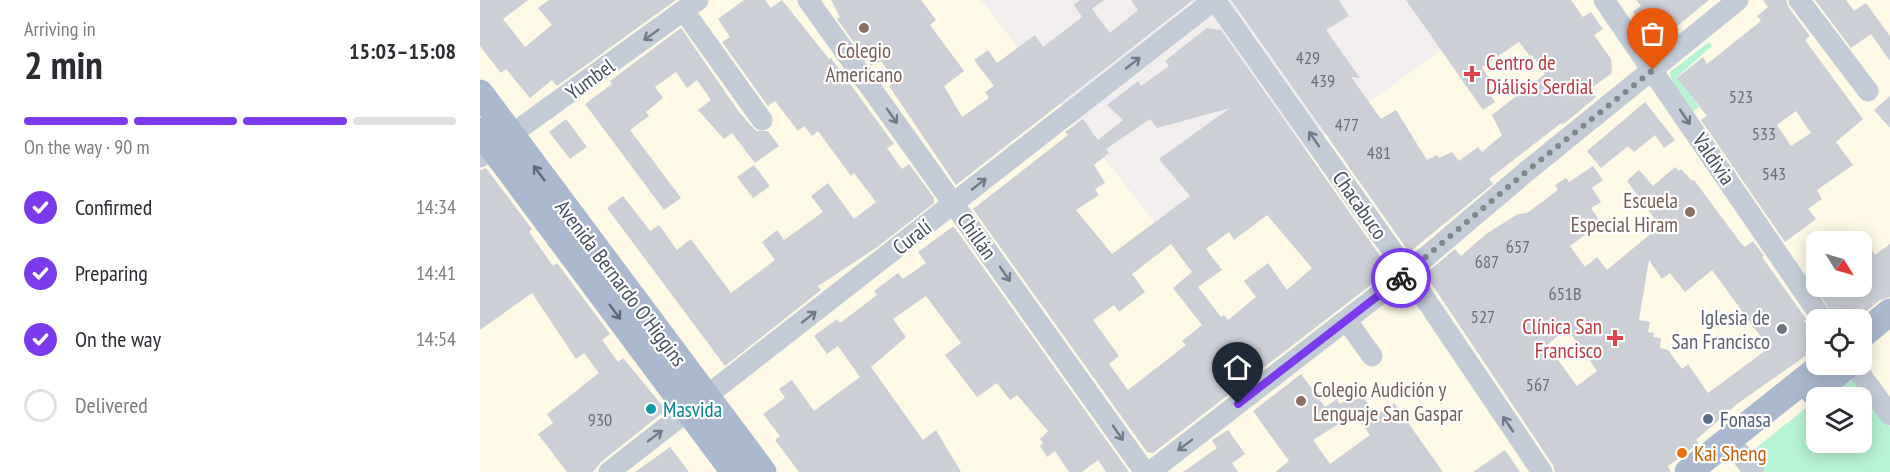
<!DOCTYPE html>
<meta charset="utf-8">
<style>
body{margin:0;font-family:"PT Sans Narrow",sans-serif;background:#f7f7f7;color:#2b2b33;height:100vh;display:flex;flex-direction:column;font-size:22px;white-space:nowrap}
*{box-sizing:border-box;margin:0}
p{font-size:20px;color:#7c7c81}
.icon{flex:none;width:33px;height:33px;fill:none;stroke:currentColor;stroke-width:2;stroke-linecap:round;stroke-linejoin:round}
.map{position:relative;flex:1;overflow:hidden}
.panel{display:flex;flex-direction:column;background:#fff;width:480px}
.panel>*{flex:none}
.needle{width:39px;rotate:127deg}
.fabs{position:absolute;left:1326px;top:231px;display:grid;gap:12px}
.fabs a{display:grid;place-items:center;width:66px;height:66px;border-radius:12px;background:#fff;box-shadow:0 3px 15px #0003;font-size:30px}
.pin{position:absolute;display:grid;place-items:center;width:51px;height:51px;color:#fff;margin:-62px -26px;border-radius:50% 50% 50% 0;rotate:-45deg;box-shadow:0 0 6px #0007}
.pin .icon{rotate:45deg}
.courier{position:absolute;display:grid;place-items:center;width:60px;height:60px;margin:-30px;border:4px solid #7c3aed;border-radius:50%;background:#fff;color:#222;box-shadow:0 2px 8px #0007}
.head em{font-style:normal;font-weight:700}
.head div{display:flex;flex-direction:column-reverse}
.head{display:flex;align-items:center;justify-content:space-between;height:102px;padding:0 24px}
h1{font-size:39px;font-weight:700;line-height:45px}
.bar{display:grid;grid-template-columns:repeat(4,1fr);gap:9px 6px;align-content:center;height:72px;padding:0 24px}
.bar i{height:8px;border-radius:4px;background:#e1e1e2}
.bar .on{background:#7c3aed}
.bar p{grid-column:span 4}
ol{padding:0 24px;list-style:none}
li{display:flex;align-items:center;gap:18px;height:66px}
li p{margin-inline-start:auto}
li .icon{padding:6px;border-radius:50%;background:#7c3aed;color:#fff;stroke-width:4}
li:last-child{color:#7c7c81}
li i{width:33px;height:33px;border:3px solid #e1e1e2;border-radius:50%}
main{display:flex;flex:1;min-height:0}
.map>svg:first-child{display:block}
.commercial{fill:#fdf9e5;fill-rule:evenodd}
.green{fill:#b7f3d5}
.building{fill:#cccfd6;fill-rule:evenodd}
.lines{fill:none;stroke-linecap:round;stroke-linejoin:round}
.minor{stroke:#c3cbd7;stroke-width:21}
.major{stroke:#abb9d0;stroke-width:27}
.oneway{stroke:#707a88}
.oneway2{stroke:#5e6a7a}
.done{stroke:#81878f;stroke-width:6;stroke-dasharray:0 10.8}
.route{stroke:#7c3aed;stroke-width:8}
.education-dot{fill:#8d6e63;stroke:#fff;stroke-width:2}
.health-dot{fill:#e0444e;stroke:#fff;stroke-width:2}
.worship-dot{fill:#6b7280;stroke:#fff;stroke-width:2}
.culture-dot{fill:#0f9aa8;stroke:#fff;stroke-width:2}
.service-dot{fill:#5c6f8a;stroke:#fff;stroke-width:2}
.food-dot{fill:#e8710a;stroke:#fff;stroke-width:2}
.labels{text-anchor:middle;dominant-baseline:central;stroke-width:4.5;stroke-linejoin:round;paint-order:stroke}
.number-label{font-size:18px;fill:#666f7b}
.education-label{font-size:21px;fill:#785e54;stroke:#fff}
.health-label{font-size:21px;fill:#be3a42;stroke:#fff;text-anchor:start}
.street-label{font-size:21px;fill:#444f5d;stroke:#fff}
.worship-label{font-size:21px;fill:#5b616d;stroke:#fff;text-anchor:end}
.culture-label{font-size:21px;fill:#0d838f;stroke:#fff;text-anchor:start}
.service-label{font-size:21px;fill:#4e5e75;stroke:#fff;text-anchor:start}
.food-label{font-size:21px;fill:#c56008;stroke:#fff;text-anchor:start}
</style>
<main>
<section class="panel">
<div class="head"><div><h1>2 min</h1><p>Arriving in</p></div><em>15:03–15:08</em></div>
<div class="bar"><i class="on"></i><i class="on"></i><i class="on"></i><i></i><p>On the way · 90 m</p></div>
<ol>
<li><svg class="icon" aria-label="check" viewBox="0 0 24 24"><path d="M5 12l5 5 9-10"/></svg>Confirmed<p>14:34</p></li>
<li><svg class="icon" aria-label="check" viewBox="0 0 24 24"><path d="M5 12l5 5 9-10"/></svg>Preparing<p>14:41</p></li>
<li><svg class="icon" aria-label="check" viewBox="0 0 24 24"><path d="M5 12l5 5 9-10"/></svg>On the way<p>14:54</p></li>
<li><i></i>Delivered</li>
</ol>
</section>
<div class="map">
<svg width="1410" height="472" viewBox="0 0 1410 472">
<rect width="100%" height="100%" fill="#f1eeed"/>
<path class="commercial" d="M0,0h501l191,245 338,-245h380v472h-1410zM1336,242h46v44h-46zM1336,320h46v44h-46zM1336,398h46v44h-46z"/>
<g class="green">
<path d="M1229,42l3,4 -35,31 22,30 -7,5 -20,-29 -2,-11z"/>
<path d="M1368,379l10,4 32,44v45h-124l-10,-14 1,-11 59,-47v42h46v-44l-42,-1z"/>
</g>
<g class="building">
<path d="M0,0h48l-25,19 22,28 27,-22 -14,-17 11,-8h127l-119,86 -5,-6 -22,18 -24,-29 -5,4 -21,-27z"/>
<path d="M264,0h21l6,8 11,-8 47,59 2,-1 63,86 -7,4 15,21 7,-5 25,34v5l-58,45 -58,38 3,4 -96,76 -118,-158 16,-12 27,35 9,-6 18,25 14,-11 40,54 44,-33 -13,-18 15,-12 7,10 39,-28 -12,-16 17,-13 26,36 22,-17 -22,-29 -3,3 -33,-45 -6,5 -8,-10 -6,5 -23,-30 -7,5 -46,-64 8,-5 -12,-18z"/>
<path d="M351,0h90l15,20 -6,5 34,46 -20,15 18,31 27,-19 -4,-6 9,-6 -20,-26 14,-10 9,13 38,-28 8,12 39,-30 -8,-12 6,-5h24l-12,9 18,24 28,-23 -7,-10h62l-237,185 -67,-99 7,-5 -15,-20 -10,5 -34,-47 3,-2z"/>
<path d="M751,0h108l10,16 -23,14 34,48 -9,-1 30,42 15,-9 31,50 10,-5 2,3 13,-6 7,9 19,-14 4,5 20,-17 -10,-20 53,-41 -13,-19 -2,1 -11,-14 -37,25 11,17 -7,4 9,14 -12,8 -77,-110h165l12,17 8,-5 12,17 -9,6 17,24 1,9 -1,6 -21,15 6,8 -31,26 -5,1 -71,55 4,5 -81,66 -5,-1z"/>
<path d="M1156,0h73l-45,37 -2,-2 -8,6 -21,-29 8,-6z"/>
<path d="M1283,0h23l3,8 21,28 -5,4 58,79 -27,23 17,23 -36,25 5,9 -14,10 8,10 -31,23 -84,-122 6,-4 -30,-38 26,-21 4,7 54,-43 -4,-5 11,-9zM1316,111l15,22 -20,13 -14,-21z"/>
<path d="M1335,0h31l8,11 12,-8 24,33v25l-19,-27 -20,14z"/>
<path d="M201,28l58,84 17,19h12l11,15 -24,17 -23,-30 -8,6 -26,-29 13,-10 -14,-20 -10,8 -11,-16 -21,15 8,11 -17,14 3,4 -19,14 51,68 -17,12 -79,-106 27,-20 -2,-3z"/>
<path d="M727,28l14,2 169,240 -237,183 -6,-1 -174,-243 95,-74 -3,-3 18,-13 15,21 25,-20 -16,-15 31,-24 3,5 28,-20 -4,-5 5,-4zM750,108l-71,51 31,37 -78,58 -36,-44 23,-15 -4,-6 10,-6 -11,-18 15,-12 -3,-4 44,-30 7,9zM787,215l45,53 -25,22 -19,-27 -24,18 12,16 -28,23 -4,-5 -3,2 -23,-30 24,-17 -16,-21 23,-17 5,8zM691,244l21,28 -19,16 29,37 -20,16 4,4 -58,45 -19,-26 10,-8 -26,-36 21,-15 5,7 26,-20 -13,-18z"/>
<path d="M1410,96v32l-16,-18z"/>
<path d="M1165,102l30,38 -11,8 -9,-13 -21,17 -6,-6 -27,22 -14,-17z"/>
<path d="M86,119l21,28 -17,12 -21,-27z"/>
<path d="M274,165l16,21 -17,12 -16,-21z"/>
<path d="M1113,166l10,14 -11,8 9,14 -10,6 8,12 -16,10 3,4 -16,12 15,21 12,-10 10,13 53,-44 -33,-45 12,-11 14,16 22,-19 4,4 2,-2 11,12 2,-1 46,62 5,5 8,-6 11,15 -2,1 45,63h-3l12,19v7l-5,6 -74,52 -41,36 3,3 -31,23 3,6h-116l-2,-7 -128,-191 30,-25 6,7 25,-22 32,-20 9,-1 23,-17 8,-6 -3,-5 11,-7 3,4zM1169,260l13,19 8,-6 15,19 27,-22 57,78 -61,45 -20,-29 -6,5 -14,-19 -8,-2 1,-10 -8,-1 1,-4 -6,-1 2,-10 -11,-2zM1087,328l30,43 -20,15 -30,-41z"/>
<path d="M6,168l46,61 -3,3 24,34 4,-3 53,71 -8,6 16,22 5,-4 43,52 -65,52 -8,10h-26l-29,-38 15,-11 -6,-9 52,-41 -15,-20 -8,6 -44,-66 -52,37v-160z"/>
<path d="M472,227h2l175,245h-23l-8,-12 -16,12h-13l-14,-21 -8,6 -7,-11 3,-3 -3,-4 8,-8 -31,-36 -7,5 -13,-17 -20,14 -32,-42 16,-12 -35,-47 -33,23 13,18 -35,30 52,73 13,-10 25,42h-162l-24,-32 5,-4 -17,-22 22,-16 -6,-9 13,-9 22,31 46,-34 -22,-31 -11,8 -13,-18 23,-17 3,4 37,-28 -3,-4 24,-18 5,6 23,-16 -8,-11z"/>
<path d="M1382,236l13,19 15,-11v53l-10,3 -24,20h-20l-30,-47 10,-7v20h46z"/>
<path d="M821,374l24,33 12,-8 3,5 19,-13 17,24 18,-12 49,69h-168l14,-11 -36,-50zM875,414l15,21 -40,29 -17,-24z"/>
<path d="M748,430l17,24 -13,9 6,9h-55l34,-24 -5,-8z"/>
<path d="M190,447l19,25h-54z"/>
<path d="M1025,450l15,22h-47z"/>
</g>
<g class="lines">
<g class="minor">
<path d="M328,0l337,472"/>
<path d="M735,0l188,266 139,206"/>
<path d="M1124,0l219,320"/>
<path d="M1319,0l69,91"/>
<path d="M204,11l78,109"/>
<path d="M0,157l218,-157"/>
<path d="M867,321l25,35"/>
<path d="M1373,364l37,51"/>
<path d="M1259,452l15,20"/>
<path d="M129,472l605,-472"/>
<path d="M670,472l257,-199 120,-102 211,-171"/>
</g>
<g class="major">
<path d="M0,93l283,379"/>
<path d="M0,131l254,341"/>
<path d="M1382,335l28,-23"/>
<path d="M1334,392l35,-28"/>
<path d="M1208,472l136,-108"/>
</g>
</g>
<defs><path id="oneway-shaft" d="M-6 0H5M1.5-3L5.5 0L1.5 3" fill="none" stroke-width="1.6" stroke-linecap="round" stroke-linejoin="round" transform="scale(1.5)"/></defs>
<g class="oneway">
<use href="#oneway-shaft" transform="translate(171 35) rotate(144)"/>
<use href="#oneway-shaft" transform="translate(653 63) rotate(-38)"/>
<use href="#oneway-shaft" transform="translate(412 116) rotate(55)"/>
<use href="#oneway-shaft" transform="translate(1205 117) rotate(56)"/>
<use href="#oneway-shaft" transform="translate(834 139) rotate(-125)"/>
<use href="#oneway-shaft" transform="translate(499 184) rotate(-38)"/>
<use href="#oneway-shaft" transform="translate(525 274) rotate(55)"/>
<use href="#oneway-shaft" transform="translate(329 317) rotate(-38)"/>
<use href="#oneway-shaft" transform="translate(1028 424) rotate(-124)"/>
<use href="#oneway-shaft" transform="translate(638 433) rotate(55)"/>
<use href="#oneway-shaft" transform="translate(175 436) rotate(-37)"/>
<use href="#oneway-shaft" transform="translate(705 445) rotate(143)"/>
</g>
<g class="oneway2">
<use href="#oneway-shaft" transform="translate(59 173) rotate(-127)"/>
<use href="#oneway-shaft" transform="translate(135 312) rotate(53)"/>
</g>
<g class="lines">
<path class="done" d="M921,278l126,-107 126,-101"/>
<path class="route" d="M758,404l163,-126"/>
</g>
<g class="education-dot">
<circle cx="384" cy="28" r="6"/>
<circle cx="1210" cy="212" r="6"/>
<circle cx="821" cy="401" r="6"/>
</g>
<g class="health-dot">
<path d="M989 65h6v6h6v6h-6v6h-6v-6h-6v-6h6z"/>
<path d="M1132 329h6v6h6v6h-6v6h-6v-6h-6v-6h6z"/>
</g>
<circle class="worship-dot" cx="1302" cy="329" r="6"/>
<circle class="culture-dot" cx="171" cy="409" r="6"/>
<circle class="service-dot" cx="1228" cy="419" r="6"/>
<circle class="food-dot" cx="1202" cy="453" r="6"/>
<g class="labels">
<g class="number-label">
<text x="828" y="57">429</text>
<text x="843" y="80">439</text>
<text x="1261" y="96">523</text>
<text x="867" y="124">477</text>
<text x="1284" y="133">533</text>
<text x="899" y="152">481</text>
<text x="1294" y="173">543</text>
<text x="1038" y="246">657</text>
<text x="1007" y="261">687</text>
<text x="1085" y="293">651B</text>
<text x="1003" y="316">527</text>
<text x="1058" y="384">567</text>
<text x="120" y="419">930</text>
</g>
<g class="education-label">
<text x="384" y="50">Colegio<tspan x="384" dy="24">Americano</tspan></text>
<text x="1198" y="200" text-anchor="end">Escuela<tspan x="1198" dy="24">Especial Hiram</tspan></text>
<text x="833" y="389" text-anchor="start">Colegio Audición y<tspan x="833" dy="24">Lenguaje San Gaspar</tspan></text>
</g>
<g class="health-label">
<text x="1006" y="62">Centro de<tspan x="1006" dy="24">Diálisis Serdial</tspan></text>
<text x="1122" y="326" text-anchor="end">Clínica San<tspan x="1122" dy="24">Francisco</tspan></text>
</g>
<g class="street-label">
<text transform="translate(110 79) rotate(-36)">Yumbel</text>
<text transform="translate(1234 159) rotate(56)">Valdivia</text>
<text transform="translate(880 205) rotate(55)">Chacabuco</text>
<text transform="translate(497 236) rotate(55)">Chillán</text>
<text transform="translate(432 237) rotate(-38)">Curalí</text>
<text transform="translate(141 283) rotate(53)">Avenida Bernardo O'Higgins</text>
</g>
<g class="worship-label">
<text x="1290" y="317">Iglesia de<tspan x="1290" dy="24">San Francisco</tspan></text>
</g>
<g class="culture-label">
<text x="183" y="409">Masvida</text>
</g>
<g class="service-label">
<text x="1240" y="419">Fonasa</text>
</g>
<g class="food-label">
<text x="1214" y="453">Kai Sheng</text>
</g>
</g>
</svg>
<div class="fabs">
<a><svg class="needle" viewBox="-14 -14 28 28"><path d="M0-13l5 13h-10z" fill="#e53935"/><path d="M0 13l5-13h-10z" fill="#7c7c81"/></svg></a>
<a><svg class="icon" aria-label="locate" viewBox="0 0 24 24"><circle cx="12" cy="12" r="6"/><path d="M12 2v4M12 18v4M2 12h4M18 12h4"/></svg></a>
<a><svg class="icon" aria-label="layers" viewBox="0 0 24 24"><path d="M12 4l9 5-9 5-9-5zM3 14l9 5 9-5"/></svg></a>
</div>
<div class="pin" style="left:1173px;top:70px;background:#ea580c"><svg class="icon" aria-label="bag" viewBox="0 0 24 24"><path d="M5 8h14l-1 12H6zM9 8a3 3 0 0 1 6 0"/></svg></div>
<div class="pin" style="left:758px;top:404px;background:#1f2937"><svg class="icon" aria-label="home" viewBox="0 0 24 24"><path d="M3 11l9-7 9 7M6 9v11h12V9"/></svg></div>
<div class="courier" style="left:921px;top:278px"><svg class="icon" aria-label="bike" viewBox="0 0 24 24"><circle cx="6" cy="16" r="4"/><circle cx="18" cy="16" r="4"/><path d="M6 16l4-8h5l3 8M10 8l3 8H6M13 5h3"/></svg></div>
</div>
</main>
